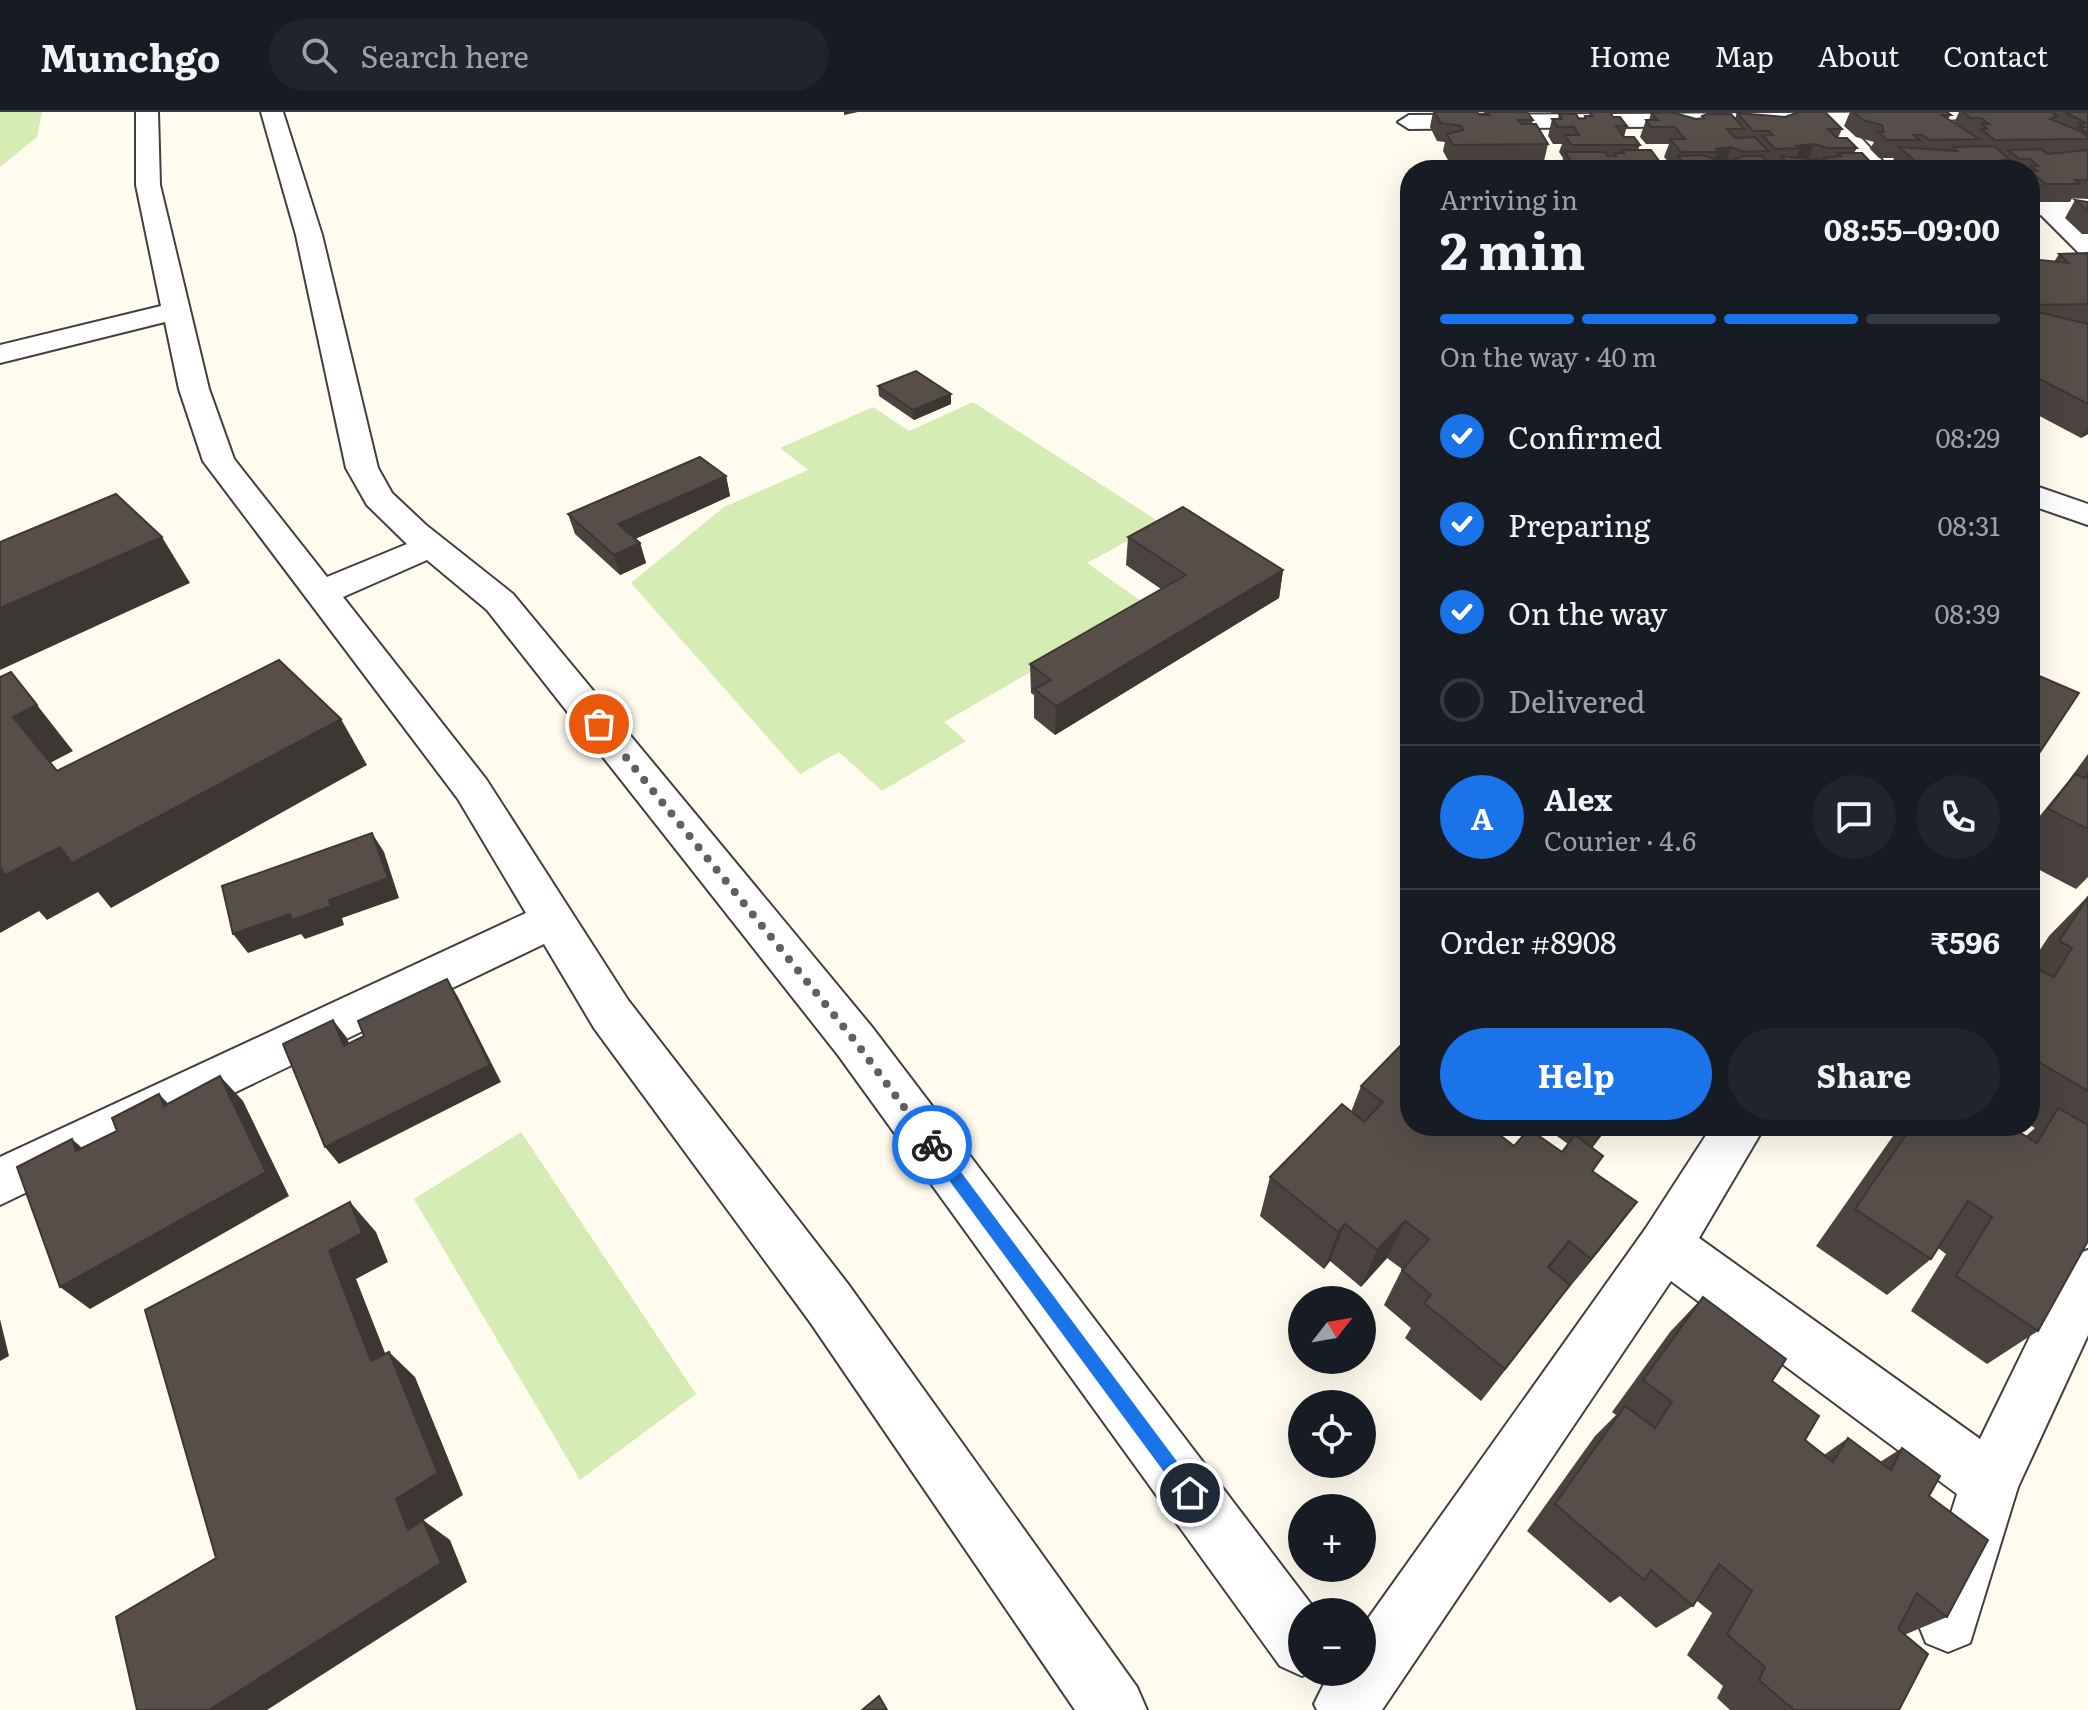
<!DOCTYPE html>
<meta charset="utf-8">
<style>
body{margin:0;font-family:Literata,serif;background:#20242c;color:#f1f3f6;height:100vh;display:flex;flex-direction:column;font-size:30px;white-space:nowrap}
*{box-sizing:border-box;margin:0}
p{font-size:26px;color:#9ea1a6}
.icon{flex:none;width:44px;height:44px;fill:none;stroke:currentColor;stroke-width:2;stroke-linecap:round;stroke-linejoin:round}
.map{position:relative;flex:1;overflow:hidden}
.side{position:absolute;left:1400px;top:48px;width:640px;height:976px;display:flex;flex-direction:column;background:#171b24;border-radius:32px;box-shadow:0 8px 32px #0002}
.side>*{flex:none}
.needle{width:52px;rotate:59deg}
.controls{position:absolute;left:1288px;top:1174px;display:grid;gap:16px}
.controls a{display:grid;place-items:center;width:88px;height:88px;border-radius:50%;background:#171b24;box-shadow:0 8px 32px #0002;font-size:40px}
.pin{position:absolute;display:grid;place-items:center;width:68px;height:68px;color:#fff;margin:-34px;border:4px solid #fff;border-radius:50%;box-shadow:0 2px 8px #0007}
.courier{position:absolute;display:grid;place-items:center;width:80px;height:80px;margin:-40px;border:6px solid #1a73e8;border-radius:50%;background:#fff;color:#222;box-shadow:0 2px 10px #0007}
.head em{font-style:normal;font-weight:700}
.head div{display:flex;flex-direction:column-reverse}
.head{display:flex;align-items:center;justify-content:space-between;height:136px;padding:0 40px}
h1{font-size:52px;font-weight:700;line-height:60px}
.bar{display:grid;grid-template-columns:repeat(4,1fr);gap:12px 8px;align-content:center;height:96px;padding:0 40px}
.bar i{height:10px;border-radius:6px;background:#363941}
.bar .current{background:#1a73e8}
.bar p{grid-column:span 4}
.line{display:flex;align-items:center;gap:20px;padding:0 40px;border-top:2px solid #363941}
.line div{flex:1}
.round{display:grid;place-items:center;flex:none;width:84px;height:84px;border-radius:42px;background:#20242c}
ol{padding:0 40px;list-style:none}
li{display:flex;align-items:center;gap:24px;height:88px}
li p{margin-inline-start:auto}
li .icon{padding:8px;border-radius:50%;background:#1a73e8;color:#fff;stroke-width:4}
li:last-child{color:#9ea1a6}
li i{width:44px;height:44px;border:4px solid #363941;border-radius:50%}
.action{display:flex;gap:16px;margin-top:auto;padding:16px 40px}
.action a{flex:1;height:92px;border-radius:48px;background:#1a73e8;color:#fff;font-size:32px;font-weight:700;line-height:92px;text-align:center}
.action a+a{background:#20242c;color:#f1f3f6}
header{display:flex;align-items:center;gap:48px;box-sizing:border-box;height:112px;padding:0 40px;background:#171b24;border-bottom:2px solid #363941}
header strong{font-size:38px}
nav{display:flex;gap:44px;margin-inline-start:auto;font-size:28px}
.search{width:560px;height:72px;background:#20242c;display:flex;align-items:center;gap:20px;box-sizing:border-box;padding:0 28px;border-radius:44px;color:#9ea1a6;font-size:30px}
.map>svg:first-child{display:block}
.green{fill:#d5edb4}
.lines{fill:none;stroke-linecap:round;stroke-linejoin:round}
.minor-casing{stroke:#404040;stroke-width:4}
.minor{fill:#fff;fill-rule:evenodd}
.wall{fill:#4b433f}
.shaded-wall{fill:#3d3733}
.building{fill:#574e49;stroke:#3d3733;stroke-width:2}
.route{fill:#1a73e8}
.done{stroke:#62605c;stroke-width:8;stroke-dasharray:0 14.4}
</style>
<header>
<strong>Munchgo</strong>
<div class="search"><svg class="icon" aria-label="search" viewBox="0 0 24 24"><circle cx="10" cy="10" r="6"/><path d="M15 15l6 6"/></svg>Search here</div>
<nav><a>Home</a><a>Map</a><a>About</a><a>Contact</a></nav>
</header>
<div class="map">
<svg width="2088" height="1598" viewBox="0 0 2088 1598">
<rect width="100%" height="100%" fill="#fffbee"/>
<g class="green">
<path d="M0,0h42l-5,25 -37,30z"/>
<path d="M973,290l188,121 -74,40 60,42 -203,117 22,19 -84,50 -43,-39 -39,22 -169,-191 93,-76 84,-37 -28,-22 93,-41 36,24z"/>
<path d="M521,1020l175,262 -116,86 -166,-281z"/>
</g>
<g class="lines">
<defs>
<g id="minor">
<path d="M136,0h22l2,73 49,204 25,70 93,118 80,-33 -40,-39 -21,-37 -50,-233 -35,-123h22l39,123 56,233 14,25 34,32 87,69 359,433 445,585h-15v60h9l-9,4 -22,-10 -442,-611 -351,-445 -60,-50 -84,37 143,182 142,221 220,284 289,403 10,23h-72l-265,-388 -216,-294 -50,-84 -544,261v-48l526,-244 -68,-114 -255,-338 -24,-72 -14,-67 -165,41v-18l161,-39 -25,-121z"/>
<path d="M1977,0l-11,7 -118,5 43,46h-25l-42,-45 -415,4 -11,-7 11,-7z"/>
<path d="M2088,86v16h-19l19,19v22l-9,-2 -38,-38 -11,1v-16z"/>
<path d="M2030,372l58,20v21l-58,-20z"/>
<path d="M1712,1014h53l-66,112 281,201 89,-182 19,-7v85l-70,152 -48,156 -22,9 -22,-9 -9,-22 40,-127 -286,-213 -289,429h-65l-3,-6 16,-32h32v-45l284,-399z"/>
</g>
</defs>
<use href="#minor" class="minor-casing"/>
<use href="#minor" class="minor"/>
</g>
<g class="wall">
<path d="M1433,0h44l2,3h5v-3h43l6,8 -1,4 16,20 -4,17 -95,1 -6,-11 2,-9 -8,-1 -7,-14z"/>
<path d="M1551,0h39l-37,2z"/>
<path d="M1590,0l23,5 14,9 -3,11 16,8 -2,5 27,19v1h-104l2,-12 -4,-6 3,-8h-9l-5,-8 4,-17h6l1,-5 25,4 1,-2h4z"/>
<path d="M1796,0h29l17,17 -4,9 19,10 -3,5 23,17h-101l1,-4h-6l3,4h-101l1,-2 -10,-11 5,-13h-23l-6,-7 6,-17h3l2,-7 45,6h5l1,-3 33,2 2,-5 48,4z"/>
<path d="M1850,0h97l4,3 -3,4 6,4 5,-11h129v87l-16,-1 -2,4h-34l-4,-3 -2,3v-32h-133l-6,-5 3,-7h-15l-9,-9 4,-7 -18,-5 -12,-11z"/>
<path d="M2075,88l13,2v32h-6l-17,-16z"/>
<path d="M2088,141v181l-7,4 -51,-27v-152l24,3 5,-8z"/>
<path d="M878,274l73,18 -37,16 -35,-24z"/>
<path d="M726,364l4,20 -95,43 5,4 6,20 -26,12 -45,-41 -7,-20z"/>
<path d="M1128,425l155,33 -4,28 -224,137 -21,-17v-23l-3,-2 -1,-29 131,-75 -35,-24z"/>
<path d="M2088,642v123l-12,12 -46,-24v-37l39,-48z"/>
<path d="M2088,784v345l-50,90 -51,33 -76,-53 35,-57 -8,-6 -7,11 -44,36 -71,-49 84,-120h116l-2,3 12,7 9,-8 -5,-3v-160l19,-29z"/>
<path d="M1410,924v90h90l-4,7 18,13 48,6 6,-8 -25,-18h66l-17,22 11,8 -10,16 44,30 -29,38 -44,54 -83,107 -76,-63 6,-10 -27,-23 18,-36 -15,-11 -26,29 -31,-26 -6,8 -64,-53 10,-39 81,-65 10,-26z"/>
<path d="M1703,1185l69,84 33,59 19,15 24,-17 32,24 22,-14 27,48 18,121 -43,18 -5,75h-169l-13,-12 6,-12 -36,-31 25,-42 -16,-13 -3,6 -37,22 -36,-32 -10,7 -83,-72 68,-95 21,-21 -4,-3 58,-80z"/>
</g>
<g class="shaded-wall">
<path d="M844,0h14l-14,3z"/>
<path d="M1814,32l-7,17 -13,2 6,-15 -3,-2z"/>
<path d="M1731,35l-6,18 -13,2 6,-15 -2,-3z"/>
<path d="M951,282v10l-37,16 -1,-10z"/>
<path d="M2088,315v7l-7,4z"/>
<path d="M726,364l4,20 -106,48 -6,-20z"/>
<path d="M162,425l28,46 -190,87v-62z"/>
<path d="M640,431l6,20 -26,12 -6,-20z"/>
<path d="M1283,458l-4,28 -224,137 1,-29z"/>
<path d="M37,593l36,46 -23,12 -37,-46z"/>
<path d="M341,607l26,46 -256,143 -13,-16 -51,28 -8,-9 -39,22v-66l60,-20z"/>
<path d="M372,721l12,19 15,46 -57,20 2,7 -39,14 -4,-5 -53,19 -15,-19 96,-34z"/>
<path d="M447,867l11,18 43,85 -162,82 -14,-17z"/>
<path d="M333,908l14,18 10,26 -13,-18z"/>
<path d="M220,964l23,25 46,95 -199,113 -30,-22z"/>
<path d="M159,982l24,25 -19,-13z"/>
<path d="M1495,1014h5l-14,26 6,-23z"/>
<path d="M1604,1014h5l-24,30z"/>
<path d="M72,1027l27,24 -23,-12z"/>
<path d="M350,1090l26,30 12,30 -32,17 42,107 -27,-25 -42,-110z"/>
<path d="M1637,1090l-29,38 -44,54 27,-35z"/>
<path d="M1405,1109l-18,37 -26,29 16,-37z"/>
<path d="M1345,1112l-15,37 -6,8 14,-37z"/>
<path d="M1569,1129l-25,36 4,-10z"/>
<path d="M1570,1173l-26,35 -63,81 24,-32z"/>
<path d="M0,1207l9,37 -9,5z"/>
<path d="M389,1240l26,25 48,118 -55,35 -12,-31z"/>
<path d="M423,1408l27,20 17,42 -200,128h-58z"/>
</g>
<g class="building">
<path d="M1434,0h43l2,3h10l-2,-3h40l6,8h-15l3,4h15l12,20 -95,1 -6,-11 16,-4 -2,-4 -20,-3z"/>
<path d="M1590,0h20l3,5h7l7,9h-11l8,11h10l6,8h-68l-8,-10h15l-5,-8h-16l-6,-8h10l-3,-5h17l3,5 7,-1 -1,-2h8z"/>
<path d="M1671,0l25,7 8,-1 -2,-2 5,-2h24l13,15h-17l8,9 20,-1 13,14 -24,1 -13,-5 -15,2 2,3h-37l-11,-13h15l-10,-12h-24l-5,-7h12l-7,-7z"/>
<path d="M1799,0h26l17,17h-14l9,9h10l10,10h-30l-13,-4 -17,2 3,2 -25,1 -12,-13 10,-1 -4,-4h-16l-16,-18 48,4z"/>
<path d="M1854,0h93l4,3h-9l37,24 -50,1 -6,-5h-9l6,5h-33l-9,-8h6l-2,-7 -19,-5z"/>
<path d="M1963,0h89l5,4 -7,3 30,12 8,6v2l-93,1 -14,-11h6l-5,-5h7l-8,-6h-11z"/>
<path d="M2065,0h23v22l-9,-7h6l-6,-4h7z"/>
<path d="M1994,34l16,14h-7l9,7h7l3,3h-115l-3,-3 20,2 -25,-22 58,4 -4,-4z"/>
<path d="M2041,37l6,5 41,-4v30h-13l5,4h-35l-14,-13h6l-6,-5h7l-8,-7h-11l-11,-9z"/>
<path d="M1622,38h29l14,19h-12l1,1h-77l-12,-18h40l3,4h8l-2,-3h10z"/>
<path d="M1838,41h24l15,16 -90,1 -6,-6h7l-7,-8 45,5 -3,-3 18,-2z"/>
<path d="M1703,43l23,8 18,-7h18l12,14h-92l-5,-7h7l-6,-7z"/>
<path d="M2030,65l9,9h-9z"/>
<path d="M2075,88l13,2v9z"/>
<path d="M2088,141v51l-58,1v-46l39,4 -10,-9z"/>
<path d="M2030,198l58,14v80l-58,-30z"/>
<path d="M916,259l35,23 -38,16 -35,-24z"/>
<path d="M700,345l26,19 -108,48 22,19 -26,12 -46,-41z"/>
<path d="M116,382l46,43 -162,71v-66z"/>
<path d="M1183,395l100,63 -227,136 -22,-17 17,-9 -21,-16 156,-89 -58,-38z"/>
<path d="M279,548l62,59 -269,144 -12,-16 -55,28 -5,-8v-190l11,-5 26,33 -24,12 44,54z"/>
<path d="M2030,560l49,21 -49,74z"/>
<path d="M2075,662l10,4 3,-4v55l-40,-20z"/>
<path d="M372,721l16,45 -59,22 2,6 -39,14 -2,-6 -57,20 -11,-48z"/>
<path d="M2088,785v194l-58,-34v-72l10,-15 14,7 18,-29 -13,-7z"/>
<path d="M447,867l43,86 -165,82 -42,-103 50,-24 11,26 20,-10 -6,-15z"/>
<path d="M1410,924v90h85l-3,3 22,17 15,-17 33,23 13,-17 28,21 -11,15 45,31 -46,57 -22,-18 -21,26 22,18 -65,84 -81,-66 7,-8 -29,-25 27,-31 -24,-18 -28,29 -32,-26 -7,8 -68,-55 72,-73 22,18 19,-20 -22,-16z"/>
<path d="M220,964l46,96 -206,115 -43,-120 55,-28 4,12 41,-20 -5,-13 47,-24 5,12z"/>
<path d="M2030,979l6,3 -6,10z"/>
<path d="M2058,996l30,17v116l-50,90 -82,-55 36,-59 -24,-16 -37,58 -76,-50 57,-83h104l-2,3 23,14z"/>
<path d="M350,1090l12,31 -33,18 42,110 18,-9 49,121 -42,26 12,31 15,-10 18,43 -232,147h-72l-21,-93 100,-59 -71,-248z"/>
<path d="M1703,1185l83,62 -14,22 47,35 -14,24 28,22 15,-24 43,32 11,-22 38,28 -11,20 59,44 -41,77 -30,-24 -19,36 30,25 -29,56h-105l-35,-30 6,-13 -38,-33 25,-43 -33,-27 -26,42 -42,-36 -7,10 -89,-76 70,-98 30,22 17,-26 -29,-22z"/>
<path d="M879,1584l8,14h-25z"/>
</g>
<path class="route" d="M932,1026l5,2 259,347v12h-12l-258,-350v-9z"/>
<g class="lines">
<path class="done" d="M599,612l256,317 77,104"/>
</g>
</svg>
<div class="controls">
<a><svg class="needle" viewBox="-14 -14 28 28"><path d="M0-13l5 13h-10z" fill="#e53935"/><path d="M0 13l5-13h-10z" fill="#9ea1a6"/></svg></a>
<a><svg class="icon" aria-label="locate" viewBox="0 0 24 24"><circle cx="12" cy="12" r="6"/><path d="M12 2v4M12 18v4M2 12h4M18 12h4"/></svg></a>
<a>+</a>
<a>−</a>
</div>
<div class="pin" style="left:599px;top:612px;background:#ea580c"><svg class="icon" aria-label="bag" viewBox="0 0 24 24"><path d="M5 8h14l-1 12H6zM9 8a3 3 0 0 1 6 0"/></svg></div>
<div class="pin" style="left:1190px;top:1381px;background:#1f2937"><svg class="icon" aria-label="home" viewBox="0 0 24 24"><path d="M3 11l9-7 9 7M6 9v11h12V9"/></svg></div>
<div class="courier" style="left:932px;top:1033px"><svg class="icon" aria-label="bike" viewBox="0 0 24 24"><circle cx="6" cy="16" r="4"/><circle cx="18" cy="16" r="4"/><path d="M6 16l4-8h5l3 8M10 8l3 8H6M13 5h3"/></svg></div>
<section class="side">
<div class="head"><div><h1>2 min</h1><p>Arriving in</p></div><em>08:55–09:00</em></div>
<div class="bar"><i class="current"></i><i class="current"></i><i class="current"></i><i></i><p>On the way · 40 m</p></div>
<ol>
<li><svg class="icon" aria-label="check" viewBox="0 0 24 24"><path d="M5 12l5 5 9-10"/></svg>Confirmed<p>08:29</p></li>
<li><svg class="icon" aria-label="check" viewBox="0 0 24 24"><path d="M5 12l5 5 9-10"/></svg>Preparing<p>08:31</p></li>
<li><svg class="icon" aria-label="check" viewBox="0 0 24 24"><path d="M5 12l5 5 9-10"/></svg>On the way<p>08:39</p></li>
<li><i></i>Delivered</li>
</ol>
<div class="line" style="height:144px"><b class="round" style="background:#1a73e8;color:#fff">A</b><div><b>Alex</b><p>Courier · 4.6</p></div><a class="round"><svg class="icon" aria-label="chat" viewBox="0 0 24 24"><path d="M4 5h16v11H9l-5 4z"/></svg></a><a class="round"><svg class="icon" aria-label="phone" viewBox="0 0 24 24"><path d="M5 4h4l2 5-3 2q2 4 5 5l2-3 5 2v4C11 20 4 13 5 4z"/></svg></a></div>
<div class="line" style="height:104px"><div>Order #8908</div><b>₹596</b></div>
<div class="action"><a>Help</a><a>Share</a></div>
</section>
</div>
